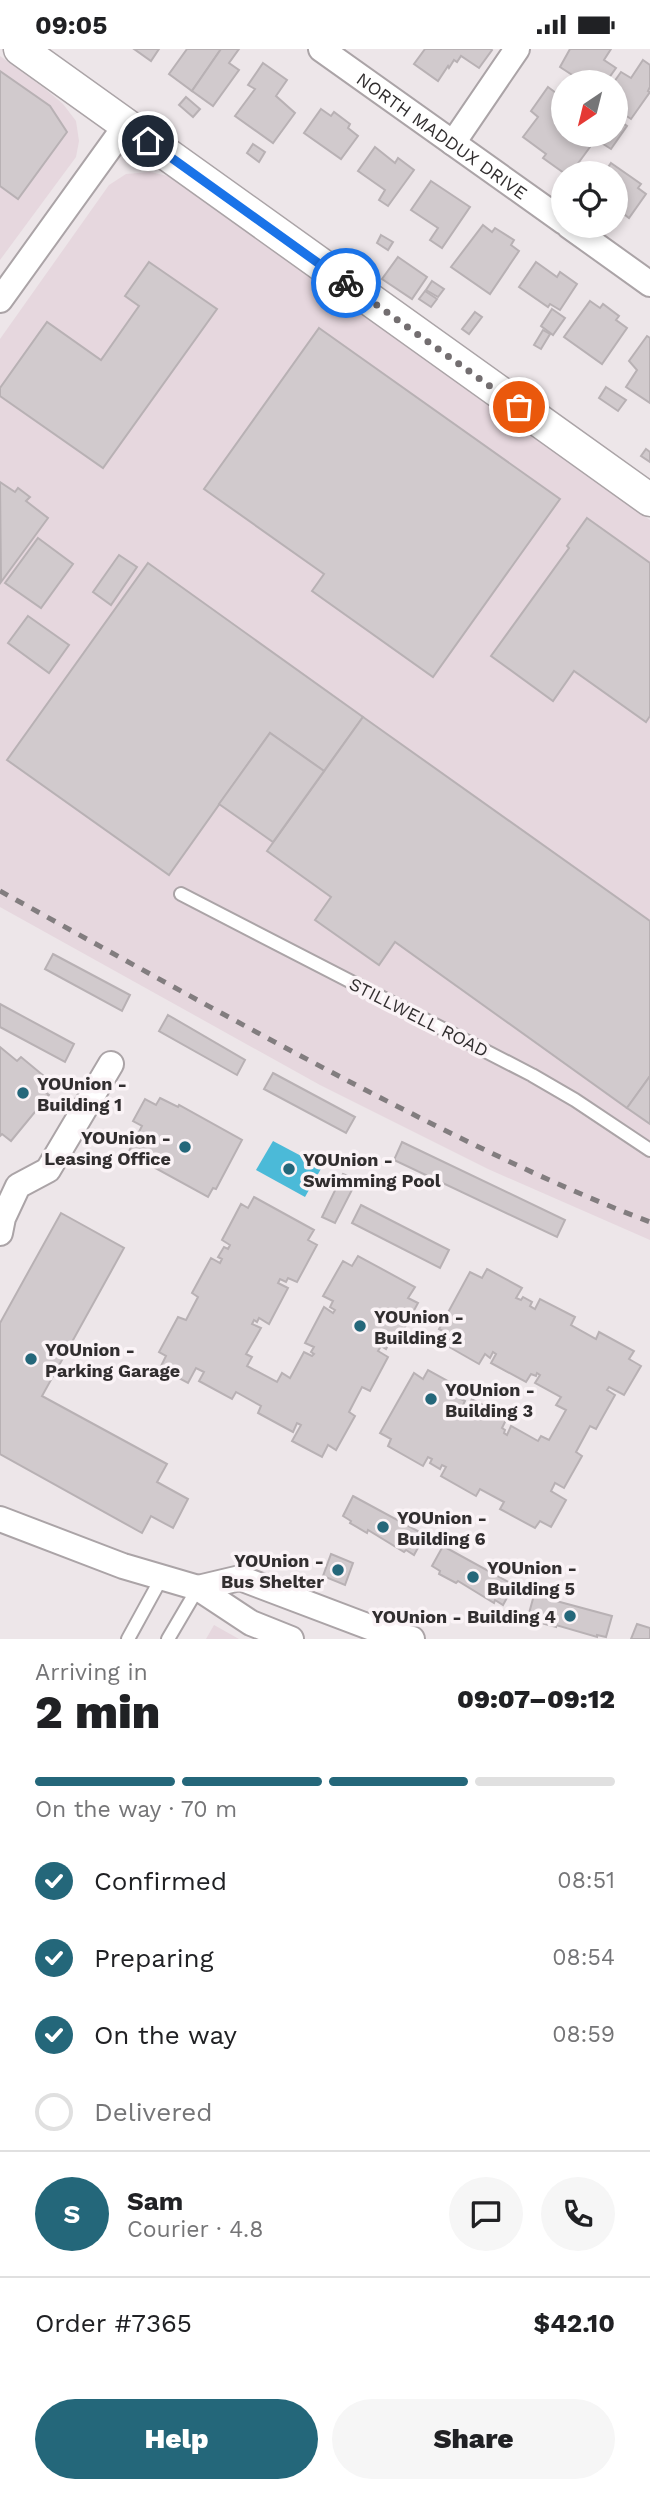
<!DOCTYPE html>
<meta charset="utf-8">
<style>
body{margin:0;font-family:"Work Sans",sans-serif;background:#f6f6f6;color:#202124;height:100vh;display:flex;flex-direction:column;font-size:26px;white-space:nowrap}
*{box-sizing:border-box;margin:0}
p{font-size:23px;color:#757577}
.icon{flex:none;width:38px;height:38px;fill:none;stroke:currentColor;stroke-width:2;stroke-linecap:round;stroke-linejoin:round}
.map{position:relative;height:1590px;overflow:hidden}
.drawer{display:flex;flex-direction:column;background:#fff;flex:1}
.drawer>*{flex:none}
.needle{width:46px;rotate:215deg}
.fabs{position:absolute;left:551px;top:21px;display:grid;gap:14px}
.fabs a{display:grid;place-items:center;width:77px;height:77px;border-radius:50%;background:#fff;box-shadow:0 4px 10px #0003;font-size:35px}
.pin{position:absolute;display:grid;place-items:center;width:60px;height:60px;color:#fff;margin:-30px;border:4px solid #fff;border-radius:50%;box-shadow:0 2px 7px #0007}
.courier{position:absolute;display:grid;place-items:center;width:70px;height:70px;margin:-35px;border:5px solid #1a73e8;border-radius:50%;background:#fff;color:#222;box-shadow:0 2px 9px #0007}
.head em{font-style:normal;font-weight:800}
.head div{display:flex;flex-direction:column-reverse}
.head{display:flex;align-items:center;justify-content:space-between;height:119px;padding:0 35px}
h1{font-size:46px;font-weight:800;line-height:52px}
.bar{display:grid;grid-template-columns:repeat(4,1fr);gap:10px 7px;align-content:center;height:84px;padding:0 35px}
.bar i{height:9px;border-radius:5px;background:#e0e0e0}
.bar .active{background:#24677a}
.bar p{grid-column:span 4}
.line{display:flex;align-items:center;gap:18px;padding:0 35px;border-top:2px solid #e0e0e0}
.line div{flex:1}
.round{display:grid;place-items:center;flex:none;width:74px;height:74px;border-radius:37px;background:#f6f6f6}
ol{padding:0 35px;list-style:none}
li{display:flex;align-items:center;gap:21px;height:77px}
li p{margin-inline-start:auto}
li .icon{padding:7px;border-radius:50%;background:#24677a;color:#fff;stroke-width:4}
li:last-child{color:#757577}
li i{width:38px;height:38px;border:4px solid #e0e0e0;border-radius:50%}
.primary-button{display:flex;gap:14px;margin-top:auto;padding:14px 35px}
.primary-button a{flex:1;height:80px;border-radius:42px;background:#24677a;color:#fff;font-size:28px;font-weight:800;line-height:80px;text-align:center}
.primary-button a+a{background:#f6f6f6;color:#202124}
.status{display:flex;justify-content:space-between;align-items:center;height:49px;padding:0 35px;background:#fff;direction:ltr}
.status svg{height:19px;fill:currentColor}
.map>svg:first-child{display:block}
.built{fill:#e6d7de}
.water{fill:#4bbad8}
.building{fill:#d1cacd;stroke:#b8b1b4;stroke-width:2}
.lines{fill:none;stroke-linecap:round;stroke-linejoin:round}
.service-casing{stroke:#aba4a7;stroke-width:16}
.minor-casing{stroke:#aba4a7;stroke-width:28}
.tertiary-casing{stroke:#aba4a7;stroke-width:35}
.service{stroke:#fff;stroke-width:12}
.minor{stroke:#fff;stroke-width:24}
.tertiary{stroke:#fff;stroke-width:32}
.rail{stroke:#827d7f;stroke-width:5;stroke-dasharray:9 9;stroke-linecap:butt}
.done{stroke:#736e70;stroke-width:7;stroke-dasharray:0 12.6}
.route{stroke:#1a73e8;stroke-width:9}
.poi-dot{fill:#24677a;stroke:#faf3f6;stroke-width:2.5}
.labels{text-anchor:middle;dominant-baseline:central;stroke-width:7;stroke-linejoin:round;paint-order:stroke}
.street-label{font-size:18px;fill:#312e2f;stroke:#faf3f6}
.poi-label{font-size:18px;font-weight:bold;fill:#312e2f;stroke:#faf3f6;text-anchor:start}
</style>
<div class="status"><b>09:05</b><svg viewBox="0 0 49 12"><path d="M0 12V9h3v3zM5 12V6h3v6zM10 12V3h3v9zM15 12V0h3v12zM26 1h20v11H26zM47 4h2v5h-2z"/></svg></div>
<div class="map">
<svg width="650" height="1590" viewBox="0 0 650 1590">
<rect width="100%" height="100%" fill="#ede6e9"/>
<g class="built">
<path d="M0,7l44,32 19,16 13,17 3,20 -3,16 -76,103z"/>
<path d="M150,123l18,4 482,344v720l-162,-71 -168,-84 -320,-178v-568l109,-154 17,-11z"/>
<path d="M214,1576l25,14h-33z"/>
</g>
<path class="water" d="M273,1092l49,26 -17,30 -49,-27z"/>
<g class="building">
<path d="M134,0h25l-8,12z"/>
<path d="M187,0h34l-29,42 -23,-17z"/>
<path d="M221,0h18l-10,14 10,7 -26,36 -21,-15z"/>
<path d="M425,0h66l1,1 -13,18 -18,-12 -4,6 -3,-2 -5,8 -1,-2 -10,15 -24,-17z"/>
<path d="M570,0h41l-7,11 12,8 -10,14h-23l-23,-15z"/>
<path d="M643,11l7,5v22l-2,4 2,1 -19,27 -15,-10v-27h-2l7,-10 10,6z"/>
<path d="M263,14l24,17 -11,16 19,17 -22,30 -38,-27 20,-27 -7,-4z"/>
<path d="M0,22l50,35 17,26 -49,67 -18,-13z"/>
<path d="M548,38l16,12v36h10l16,12 -19,26h-7l-21,-15 3,-4 -23,-17 15,-20 -7,-6z"/>
<path d="M186,48l14,12 -7,8 -14,-12z"/>
<path d="M321,60l10,7 3,-4 16,12 -2,4 10,8 -17,23 -37,-26z"/>
<path d="M616,69l11,8 -16,23 -22,-14h27z"/>
<path d="M253,95l12,8 -6,10 -12,-9z"/>
<path d="M375,98l20,16 3,-5 16,12 -26,36 -9,-6 6,-10 -27,-19z"/>
<path d="M611,114l30,21 -3,4 8,6 -17,24 -13,-10v-35h-12z"/>
<path d="M431,132l39,26 -28,41 -12,-8 8,-12 -27,-18z"/>
<path d="M483,176l9,7 3,-4 19,12 -3,5 8,6 -29,43 -39,-27z"/>
<path d="M381,186l12,7 -5,8 -11,-7z"/>
<path d="M398,208l29,20 -15,22 -30,-20z"/>
<path d="M149,213l68,47 -114,159 -103,-72v-8l47,-66 54,38 38,-54 -14,-10z"/>
<path d="M536,213l21,15 3,-5 17,12 -17,26 -10,-6 -2,3 -29,-20z"/>
<path d="M432,232l12,8 -6,8 -12,-7z"/>
<path d="M425,242l12,8 -6,8 -12,-8z"/>
<path d="M590,252l10,7 3,-4 16,12 -3,4 11,8 -25,36 -38,-27z"/>
<path d="M552,260l13,9 -12,17 -12,-9z"/>
<path d="M475,263l7,5 -13,17 -7,-5z"/>
<path d="M319,279l241,171 -127,178 -121,-86 12,-17 -120,-85z"/>
<path d="M543,281l7,4 -9,15 -7,-4z"/>
<path d="M647,287l3,2v65l-24,-16 11,-17 -8,-9z"/>
<path d="M606,338l20,13 -8,11 -19,-13z"/>
<path d="M646,400l4,3v10l-9,-6z"/>
<path d="M0,433l15,10 3,-4 12,9 -4,4 22,17 -47,64z"/>
<path d="M587,469l63,45v153l-4,6 -72,-51 -21,30 -62,-45 78,-108 -2,-2z"/>
<path d="M38,489l35,26 -32,44 -36,-25z"/>
<path d="M119,506l18,12 -26,38 -18,-13z"/>
<path d="M148,514l215,154 -39,54 -54,-38 -101,142 -162,-115z"/>
<path d="M28,567l41,29 -20,28 -41,-30z"/>
<path d="M363,668l287,204v155l-23,32 -232,-166 -16,23 -64,-45 16,-23 -64,-46z"/>
<path d="M270,684l54,38 -51,71 -54,-38z"/>
<path d="M53,905l77,41 -8,16 -77,-42z"/>
<path d="M0,955l74,40 -9,18 -65,-35z"/>
<path d="M168,966l77,45 -8,15 -78,-44z"/>
<path d="M0,998l17,14 4,-4 30,25 -7,9 5,4 -38,46 -9,-7 -2,2z"/>
<path d="M273,1024l82,44 -9,16 -82,-44z"/>
<path d="M650,1027v48l-23,-16z"/>
<path d="M160,1049l18,9 1,-2 63,35 -26,49 -3,-1 -5,9 -80,-44 14,-27 -9,-5 12,-22 11,6z"/>
<path d="M402,1093l163,78 -8,17 -163,-77z"/>
<path d="M343,1125l14,6 -22,43 -13,-6z"/>
<path d="M254,1148l60,33 -6,10 9,5 -20,37 -9,-4 -2,4 -6,-3 -2,4 10,5 -19,36 -10,-6 -2,4 -3,-2 -2,4 9,4 -15,26 6,3 -5,9 30,16 5,-9 8,5 14,-26 8,4 2,-2 -3,-2 3,-5 -9,-4 19,-36 9,6 2,-3 -5,-3 3,-6 -10,-5 20,-35 9,5 6,-10 57,31 -7,11 10,5 -19,35 -10,-5 -2,4 4,3 -5,9 -5,-3 -3,5 10,6 -18,34 -8,-4 -13,25 6,4 -19,34 -8,-5 -6,12 -30,-16 9,-16 -4,-2 -4,9 -35,-19 3,-7 -25,-14 -4,7 -33,-18 5,-9 -8,-4 -8,15 -28,-15 6,-12 -7,-4 19,-35 8,3 12,-23 -6,-4 19,-35 9,5 2,-4 -4,-2 6,-10 4,2 2,-4 -8,-5 19,-36 7,4z"/>
<path d="M361,1156l88,45 -9,18 -88,-45z"/>
<path d="M61,1164l63,35 -82,148 125,68 -10,18 31,17 -15,29 -22,-12 -9,17 -142,-79v-131z"/>
<path d="M487,1220l35,19 -6,10 5,2 2,-3 9,5 -2,4 5,3 5,-10 35,18 -4,8 25,14 3,-7 35,19 -5,8 12,7 -17,29 -15,-8 -2,3 8,5 -19,34 -6,-3 -14,26 6,4 -18,32 -9,-5 -4,8 15,9 -15,27 -11,-6 -5,7 -35,-19 4,-7 -24,-13 -4,7 -35,-20 5,-9 -4,-2 -2,4 -10,-6 2,-4 -4,-2 -5,9 -35,-20 3,-7 -11,-6 34,-60 9,6 5,-9 38,21 -5,8 4,2 -3,6 4,2 6,-10 35,19 -5,10 3,2 -1,3 3,2 4,-9 27,15 3,-5 8,4 17,-30 -10,-5 5,-8 -26,-14 5,-8 -3,-2 -1,3 -5,-2 -5,8 -35,-19 5,-9 -3,-2 -3,6 -5,-4 -6,10 -35,-20 6,-9 -11,-6 31,-57 12,6z"/>
<path d="M353,1447l72,39 -11,20 -8,-5 -2,2 -36,-22 -1,3 -17,-10 1,-2 -8,-5z"/>
<path d="M443,1497l71,39 -11,20 -8,-5 -1,3 -36,-22 -2,2 -17,-9 1,-3 -8,-5z"/>
<path d="M331,1505l22,9 -8,22 -22,-9z"/>
<path d="M534,1546l78,21 -6,21 -9,-2v2l-41,-12v2l-19,-5v-3l-9,-2z"/>
<path d="M637,1575l13,4v11h-19z"/>
</g>
<g class="lines">
<defs>
<g id="service">
<path d="M181,845l351,181 43,25 75,50"/>
<path d="M128,1590l34,-62"/>
<path d="M168,1590l30,-51"/>
</g>
<g id="minor">
<path id="s1" d="M321,0l243,173"/>
<path d="M453,94l64,-94"/>
<path d="M569,177l81,58"/>
<path d="M0,251l126,-175"/>
<path d="M0,1184l3,-15 15,-32 30,-16 63,-106"/>
<path d="M0,1470l123,47 75,22 53,35 40,16"/>
<path d="M198,1539l42,-10 140,53 32,8"/>
</g>
<path id="tertiary" d="M20,0l630,451"/>
</defs>
<use href="#service" class="service-casing"/>
<use href="#minor" class="minor-casing"/>
<use href="#tertiary" class="tertiary-casing"/>
<use href="#service" class="service"/>
<use href="#minor" class="minor"/>
<use href="#tertiary" class="tertiary"/>
<path class="rail" d="M0,842c127,70 253,141 381,207 88,45 177,89 269,124"/>
</g>
<g class="lines">
<path class="done" d="M346,234l173,124"/>
<path class="route" d="M148,92l198,142"/>
</g>
<g class="poi-dot">
<circle cx="23" cy="1044" r="7"/>
<circle cx="185" cy="1098" r="7"/>
<circle cx="289" cy="1120" r="7"/>
<circle cx="360" cy="1277" r="7"/>
<circle cx="31" cy="1310" r="7"/>
<circle cx="431" cy="1350" r="7"/>
<circle cx="383" cy="1478" r="7"/>
<circle cx="338" cy="1521" r="7"/>
<circle cx="473" cy="1528" r="7"/>
<circle cx="570" cy="1567" r="7"/>
</g>
<g class="labels">
<g class="street-label">
<text stroke="none"><textPath href="#s1" startOffset="149">NORTH MADDUX DRIVE</textPath></text>
<text transform="translate(419 968) rotate(27)">STILLWELL ROAD</text>
</g>
<g class="poi-label">
<text x="37" y="1034">YOUnion -<tspan x="37" dy="21">Building 1</tspan></text>
<text x="171" y="1088" text-anchor="end">YOUnion -<tspan x="171" dy="21">Leasing Office</tspan></text>
<text x="303" y="1110">YOUnion -<tspan x="303" dy="21">Swimming Pool</tspan></text>
<text x="374" y="1267">YOUnion -<tspan x="374" dy="21">Building 2</tspan></text>
<text x="45" y="1300">YOUnion -<tspan x="45" dy="21">Parking Garage</tspan></text>
<text x="445" y="1340">YOUnion -<tspan x="445" dy="21">Building 3</tspan></text>
<text x="397" y="1468">YOUnion -<tspan x="397" dy="21">Building 6</tspan></text>
<text x="324" y="1511" text-anchor="end">YOUnion -<tspan x="324" dy="21">Bus Shelter</tspan></text>
<text x="487" y="1518">YOUnion -<tspan x="487" dy="21">Building 5</tspan></text>
<text x="556" y="1567" text-anchor="end">YOUnion - Building 4</text>
</g>
</g>
</svg>
<div class="fabs">
<a><svg class="needle" viewBox="-14 -14 28 28"><path d="M0-13l5 13h-10z" fill="#e53935"/><path d="M0 13l5-13h-10z" fill="#757577"/></svg></a>
<a><svg class="icon" aria-label="locate" viewBox="0 0 24 24"><circle cx="12" cy="12" r="6"/><path d="M12 2v4M12 18v4M2 12h4M18 12h4"/></svg></a>
</div>
<div class="pin" style="left:519px;top:358px;background:#ea580c"><svg class="icon" aria-label="bag" viewBox="0 0 24 24"><path d="M5 8h14l-1 12H6zM9 8a3 3 0 0 1 6 0"/></svg></div>
<div class="pin" style="left:148px;top:92px;background:#1f2937"><svg class="icon" aria-label="home" viewBox="0 0 24 24"><path d="M3 11l9-7 9 7M6 9v11h12V9"/></svg></div>
<div class="courier" style="left:346px;top:234px"><svg class="icon" aria-label="bike" viewBox="0 0 24 24"><circle cx="6" cy="16" r="4"/><circle cx="18" cy="16" r="4"/><path d="M6 16l4-8h5l3 8M10 8l3 8H6M13 5h3"/></svg></div>
</div>
<section class="drawer">
<div class="head"><div><h1>2 min</h1><p>Arriving in</p></div><em>09:07–09:12</em></div>
<div class="bar"><i class="active"></i><i class="active"></i><i class="active"></i><i></i><p>On the way · 70 m</p></div>
<ol>
<li><svg class="icon" aria-label="check" viewBox="0 0 24 24"><path d="M5 12l5 5 9-10"/></svg>Confirmed<p>08:51</p></li>
<li><svg class="icon" aria-label="check" viewBox="0 0 24 24"><path d="M5 12l5 5 9-10"/></svg>Preparing<p>08:54</p></li>
<li><svg class="icon" aria-label="check" viewBox="0 0 24 24"><path d="M5 12l5 5 9-10"/></svg>On the way<p>08:59</p></li>
<li><i></i>Delivered</li>
</ol>
<div class="line" style="height:126px"><b class="round" style="background:#24677a;color:#fff">S</b><div><b>Sam</b><p>Courier · 4.8</p></div><a class="round"><svg class="icon" aria-label="chat" viewBox="0 0 24 24"><path d="M4 5h16v11H9l-5 4z"/></svg></a><a class="round"><svg class="icon" aria-label="phone" viewBox="0 0 24 24"><path d="M5 4h4l2 5-3 2q2 4 5 5l2-3 5 2v4C11 20 4 13 5 4z"/></svg></a></div>
<div class="line" style="height:91px"><div>Order #7365</div><b>$42.10</b></div>
<div class="primary-button"><a>Help</a><a>Share</a></div>
</section>
